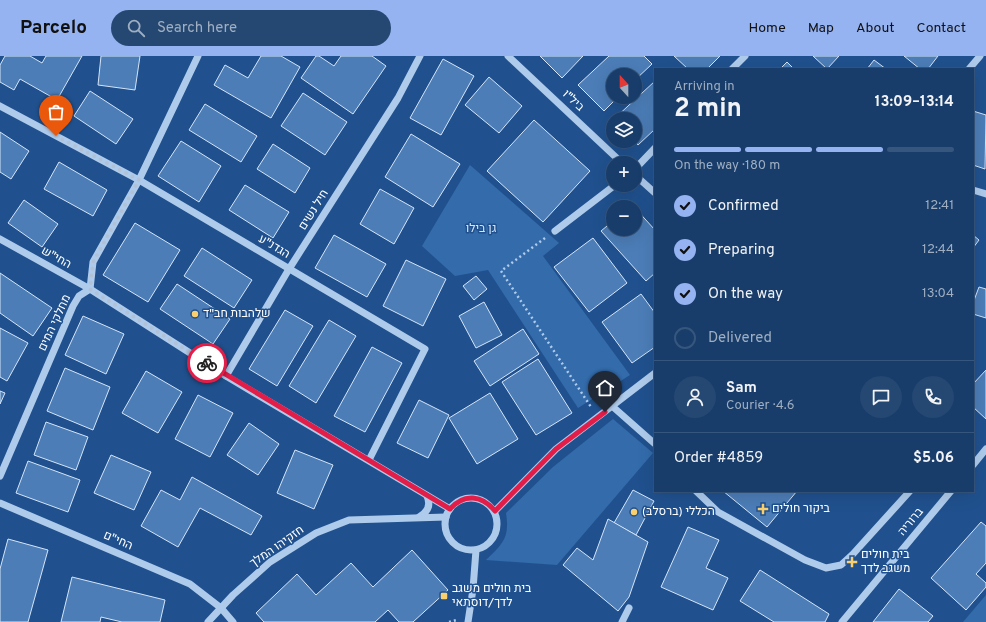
<!DOCTYPE html>
<meta charset="utf-8">
<style>
body{margin:0;font-family:Overpass,Heebo,sans-serif;background:#254872;color:#f1f3f6;height:100vh;display:flex;flex-direction:column;font-size:15px;white-space:nowrap}
*{box-sizing:border-box;margin:0}
p{font-size:13px;color:#9faec1}
.icon{flex:none;width:22px;height:22px;fill:none;stroke:currentColor;stroke-width:2;stroke-linecap:round;stroke-linejoin:round}
.map{position:relative;flex:1;overflow:hidden}
.panel{position:absolute;left:654px;top:12px;width:320px;height:424px;display:flex;flex-direction:column;background:#183d6a;border-radius:0px;box-shadow:0 4px 16px #0002,0 0 0 1px #36567e}
.panel>*{flex:none}
.needle{width:26px;rotate:339deg}
.tools{position:absolute;left:606px;top:12px;display:grid;gap:8px}
.tools a{display:grid;place-items:center;width:36px;height:36px;border-radius:50%;background:#183d6a;box-shadow:0 4px 16px #0002,0 0 0 1px #36567e;font-size:20px}
.pin{position:absolute;display:grid;place-items:center;width:34px;height:34px;color:#fff;margin:-41px -17px;border-radius:50% 50% 50% 0;rotate:-45deg;box-shadow:0 0 4px #0007}
.pin .icon{rotate:45deg}
.courier{position:absolute;display:grid;place-items:center;width:40px;height:40px;margin:-20px;border:3px solid #e11d48;border-radius:50%;background:#fff;color:#222;box-shadow:0 1px 5px #0007}
.overview em{font-style:normal;font-weight:700}
.overview div{display:flex;flex-direction:column-reverse}
.overview{display:flex;align-items:center;justify-content:space-between;height:68px;padding:0 20px}
h1{font-size:26px;font-weight:700;line-height:30px}
.bar{display:grid;grid-template-columns:repeat(4,1fr);gap:6px 4px;align-content:center;height:48px;padding:0 20px}
.bar i{height:5px;border-radius:3px;background:#36567e}
.bar .selected{background:#95b2f1}
.bar p{grid-column:span 4}
.line{display:flex;align-items:center;gap:10px;padding:0 20px;border-top:1px solid #36567e}
.line div{flex:1}
.round{display:grid;place-items:center;flex:none;width:42px;height:42px;border-radius:21px;background:#254872}
ol{padding:0 20px;list-style:none}
li{display:flex;align-items:center;gap:12px;height:44px}
li p{margin-inline-start:auto}
li .icon{padding:4px;border-radius:50%;background:#95b2f1;color:#111;stroke-width:4}
li:last-child{color:#9faec1}
li i{width:22px;height:22px;border:2px solid #36567e;border-radius:50%}
header{display:flex;align-items:center;gap:24px;box-sizing:border-box;height:56px;padding:0 20px;background:#95b2f1;color:#111}
header strong{font-size:19px}
nav{display:flex;gap:22px;margin-inline-start:auto;font-size:14px}
.search{width:280px;height:36px;background:#254872;display:flex;align-items:center;gap:10px;box-sizing:border-box;padding:0 14px;border-radius:22px;color:#9faec1;font-size:15px}
.map>svg:first-child{display:block}
.green{fill:#336bab}
.building{fill:#4c7db7;stroke:#d4e5f9}
.lines{fill:none;stroke-linecap:round;stroke-linejoin:round}
.path{stroke:#aecbec;stroke-width:2.5;stroke-dasharray:2 3;stroke-linecap:butt}
.minor{stroke:#aecbec;stroke-width:7}
.done{stroke:#b1c2d7;stroke-width:4;stroke-dasharray:0 7.2}
.route{stroke:#e11d48;stroke-width:5}
.poi-dot{fill:#fad06f;stroke:#20518e;stroke-width:1.5}
.labels{text-anchor:middle;dominant-baseline:central;stroke-width:3;stroke-linejoin:round;paint-order:stroke}
.street-label{font-size:12px;fill:#fff;stroke:#20518e}
.park-label{font-size:12px;fill:#d4e5f9;stroke:#20518e}
.poi-label{font-size:12px;fill:#fff;stroke:#20518e;text-anchor:start}
</style>
<header>
<strong>Parcelo</strong>
<div class="search"><svg class="icon" aria-label="search" viewBox="0 0 24 24"><circle cx="10" cy="10" r="6"/><path d="M15 15l6 6"/></svg>Search here</div>
<nav><a>Home</a><a>Map</a><a>About</a><a>Contact</a></nav>
</header>
<div class="map">
<svg width="986" height="566" viewBox="0 0 986 566">
<rect width="100%" height="100%" fill="#20518e"/>
<g class="green">
<path d="M470,109l89,78 -16,13 87,119 -52,33 -90,-138 -33,6 -33,-30z"/>
<path d="M613,363l40,34 -96,112 -71,-5c17,-17 24,-22 20,-47l47,-46z"/>
<path d="M986,539v27h-23z"/>
</g>
<g class="building">
<path d="M5,0h25l12,7 4,-7h36l-25,44 -37,-21 -6,11 -14,-8v-17z"/>
<path d="M101,0h39l-5,34 -37,-5z"/>
<path d="M261,0h20l19,11 -29,51 -57,-33 11,-20 23,13z"/>
<path d="M316,0h3l15,10 7,-10h31l14,10 -33,48 -52,-36z"/>
<path d="M540,0h43l-21,22z"/>
<path d="M609,0h35l8,8 -17,16v-5h-22v22h5l-14,14 -26,-26z"/>
<path d="M674,0h46l-13,13h-19z"/>
<path d="M813,0h26l-12,13z"/>
<path d="M904,0h34l-10,13h-8z"/>
<path d="M443,3l31,17 -33,59 -31,-17z"/>
<path d="M874,4l12,9h-19z"/>
<path d="M787,6l7,7h-14z"/>
<path d="M489,21l33,29 -23,27 -34,-28z"/>
<path d="M655,25v48l-17,16 -3,-4v-22h-21z"/>
<path d="M90,35l43,28 -17,25 -42,-28z"/>
<path d="M303,37l44,29 -22,33 -44,-29z"/>
<path d="M205,48l52,32 -16,26 -52,-32z"/>
<path d="M973,55l13,4 -1,54 -12,-4z"/>
<path d="M534,64l56,51 -47,51 -56,-51z"/>
<path d="M0,76l29,19 -18,28 -11,-7z"/>
<path d="M411,78l49,30 -27,43 -48,-30z"/>
<path d="M181,85l40,25 -22,36 -41,-26z"/>
<path d="M273,88l37,24 -15,25 -38,-24z"/>
<path d="M59,106l48,28 -14,26 -49,-27z"/>
<path d="M245,129l44,27 -16,26 -44,-28z"/>
<path d="M380,133l34,19 -20,36 -34,-20z"/>
<path d="M24,144l34,24 -16,23 -34,-24z"/>
<path d="M635,152l20,22v43l-9,8 -45,-50 12,-10v8h22z"/>
<path d="M135,167l45,27 -32,52 -45,-27z"/>
<path d="M334,179l52,29 -19,33 -52,-29z"/>
<path d="M973,179l6,5 -6,8z"/>
<path d="M593,182l34,45 -38,29 -35,-45z"/>
<path d="M202,192l50,32 -18,28 -50,-32z"/>
<path d="M406,204l40,19 -23,47 -40,-20z"/>
<path d="M0,217l52,35 -19,28 -33,-23z"/>
<path d="M476,220l11,13 -13,11 -11,-14z"/>
<path d="M177,228l53,35 -17,25 -53,-35z"/>
<path d="M979,231l7,2v29l-13,-4v-11z"/>
<path d="M641,238l14,19v34l-23,16 -30,-41z"/>
<path d="M484,246l18,33 -26,13 -17,-32z"/>
<path d="M285,254l28,16 -36,60 -28,-17z"/>
<path d="M83,260l41,18 -18,40 -41,-19z"/>
<path d="M329,264l27,16 -40,67 -27,-17z"/>
<path d="M0,272l28,15 -21,38 -7,-4z"/>
<path d="M523,273l16,25 -49,32 -16,-25z"/>
<path d="M372,291l30,16 -37,69 -31,-16z"/>
<path d="M538,303l34,54 -36,22 -34,-53z"/>
<path d="M65,312l45,19 -17,43 -46,-19z"/>
<path d="M986,314v49l-13,-12v-23z"/>
<path d="M146,315l36,21 -24,41 -36,-20z"/>
<path d="M0,335l5,2 -5,11z"/>
<path d="M490,337l28,46 -41,25 -28,-46z"/>
<path d="M198,339l35,18 -23,44 -35,-18z"/>
<path d="M419,344l30,15 -21,43 -31,-15z"/>
<path d="M46,366l42,15 -12,33 -42,-15z"/>
<path d="M249,367l30,21 -21,31 -31,-20z"/>
<path d="M295,394l38,15 -19,44 -37,-16z"/>
<path d="M111,399l40,17 -17,38 -40,-17z"/>
<path d="M28,405l52,19 -12,32 -52,-19z"/>
<path d="M192,421l70,39 -11,19 -51,-27 -22,39 -37,-21 20,-36 19,10z"/>
<path d="M633,434l21,11 -18,34 -22,-12z"/>
<path d="M723,435h74l-30,36z"/>
<path d="M608,463l40,23 -19,55 -11,14 -55,-46 14,-17 16,12z"/>
<path d="M981,466l5,4v37l-10,11 10,9v4l-20,23 -35,-32z"/>
<path d="M688,471l31,13 -13,28 22,10 -15,32 -52,-23z"/>
<path d="M8,483l40,11 -20,72h-28v-53z"/>
<path d="M412,494l36,40 -35,32h-14l-11,-12 -13,12h-111l-8,-9 41,-39 19,21 35,-32 22,24z"/>
<path d="M760,514l69,44 -4,8h-51l-34,-21z"/>
<path d="M72,521l93,23 -5,22h-38l-21,-5 -1,5h-39z"/>
<path d="M899,533l34,27 -5,6h-55z"/>
</g>
<g class="lines">
<g class="path">
<path d="M545,182l-44,33 90,136"/>
<path d="M449,566l8,-2"/>
</g>
<g class="minor">
<path d="M508,0l114,107"/>
<path d="M732,13l13,-13"/>
<path d="M969,13l11,-13"/>
<path d="M0,50l139,74 286,169 -56,111"/>
<path d="M635,113l20,-21"/>
<path d="M635,119l20,18"/>
<path d="M973,134l13,4"/>
<path d="M555,175l60,-46"/>
<path d="M0,183l90,50 136,87 224,133"/>
<path d="M90,233l3,-27 46,-82 59,-124"/>
<path d="M226,320l63,-107 109,-171 22,-42"/>
<path d="M612,350l43,38"/>
<path d="M973,409l13,-16"/>
<path d="M0,420l73,-170 6,-10 11,-7"/>
<path d="M696,435l22,21 87,48 21,8 15,-3 12,-11 57,-63"/>
<circle cx="471" cy="468" r="26"/>
<path d="M0,447l190,81 31,24 12,14"/>
<path d="M495,455l61,-62 99,-76"/>
<path d="M419,461c9,-5 12,-12 8,-21"/>
<path d="M208,566l25,-27 37,-33 46,-29 33,-13 97,-3"/>
<path d="M468,566l5,-33 3,-39"/>
<path d="M622,566l7,-14"/>
<path d="M842,566l109,-131"/>
</g>
</g>
<g class="lines">
<path class="done" d="M56,80l83,44 -46,82 -3,27 117,74"/>
<path class="route" d="M207,307l243,146c14,-16 32,-14 45,2l61,-62 49,-37"/>
</g>
<g class="poi-dot">
<circle cx="195" cy="258" r="4"/>
<path d="M761 447h4v4h4v4h-4v4h-4v-4h-4v-4h4z"/>
<circle cx="634" cy="456" r="4"/>
<path d="M850 500h4v4h4v4h-4v4h-4v-4h-4v-4h4z"/>
<rect x="440" y="536" width="8" height="8" rx="2"/>
</g>
<g class="labels">
<g class="street-label">
<text transform="translate(573 45) rotate(43)">ביל"ו</text>
<text transform="translate(314 154) rotate(-58)">חיל נשים</text>
<text transform="translate(274 191) rotate(31)">הגדנ"ע</text>
<text transform="translate(56 202) rotate(29)">החי"ש</text>
<text transform="translate(55 267) rotate(-65)">מחלקי המים</text>
<text transform="translate(911 466) rotate(-50)">ברוריה</text>
<text transform="translate(118 485) rotate(23)">החי"ם</text>
<text transform="translate(277 491) rotate(-35)">חזקיהו המלך</text>
</g>
<g class="park-label">
<text x="481" y="173">גן בילו</text>
</g>
<g class="poi-label">
<text x="203" y="258">שלהבות חב"ד</text>
<text x="772" y="453">ביקור חולים</text>
<text x="642" y="456">הכללי (ברסלב)</text>
<text x="861" y="499">בית חולים<tspan x="861" dy="14">משגב לדך</tspan></text>
<text x="452" y="533">בית חולים משגב<tspan x="452" dy="14">לדך/דוסתאי</tspan></text>
</g>
</g>
</svg>
<div class="tools">
<a><svg class="needle" viewBox="-14 -14 28 28"><path d="M0-13l5 13h-10z" fill="#e53935"/><path d="M0 13l5-13h-10z" fill="#9faec1"/></svg></a>
<a><svg class="icon" aria-label="layers" viewBox="0 0 24 24"><path d="M12 4l9 5-9 5-9-5zM3 14l9 5 9-5"/></svg></a>
<a>+</a>
<a>−</a>
</div>
<div class="pin" style="left:56px;top:80px;background:#ea580c"><svg class="icon" aria-label="bag" viewBox="0 0 24 24"><path d="M5 8h14l-1 12H6zM9 8a3 3 0 0 1 6 0"/></svg></div>
<div class="pin" style="left:605px;top:356px;background:#1f2937"><svg class="icon" aria-label="home" viewBox="0 0 24 24"><path d="M3 11l9-7 9 7M6 9v11h12V9"/></svg></div>
<div class="courier" style="left:207px;top:307px"><svg class="icon" aria-label="bike" viewBox="0 0 24 24"><circle cx="6" cy="16" r="4"/><circle cx="18" cy="16" r="4"/><path d="M6 16l4-8h5l3 8M10 8l3 8H6M13 5h3"/></svg></div>
<section class="panel">
<div class="overview"><div><h1>2 min</h1><p>Arriving in</p></div><em>13:09–13:14</em></div>
<div class="bar"><i class="selected"></i><i class="selected"></i><i class="selected"></i><i></i><p>On the way · 180 m</p></div>
<ol>
<li><svg class="icon" aria-label="check" viewBox="0 0 24 24"><path d="M5 12l5 5 9-10"/></svg>Confirmed<p>12:41</p></li>
<li><svg class="icon" aria-label="check" viewBox="0 0 24 24"><path d="M5 12l5 5 9-10"/></svg>Preparing<p>12:44</p></li>
<li><svg class="icon" aria-label="check" viewBox="0 0 24 24"><path d="M5 12l5 5 9-10"/></svg>On the way<p>13:04</p></li>
<li><i></i>Delivered</li>
</ol>
<div class="line" style="height:72px"><a class="round"><svg class="icon" aria-label="person" viewBox="0 0 24 24"><circle cx="12" cy="8" r="4"/><path d="M4 21q1-7 8-7t8 7"/></svg></a><div><b>Sam</b><p>Courier · 4.6</p></div><a class="round"><svg class="icon" aria-label="chat" viewBox="0 0 24 24"><path d="M4 5h16v11H9l-5 4z"/></svg></a><a class="round"><svg class="icon" aria-label="phone" viewBox="0 0 24 24"><path d="M5 4h4l2 5-3 2q2 4 5 5l2-3 5 2v4C11 20 4 13 5 4z"/></svg></a></div>
<div class="line" style="height:52px"><div>Order #4859</div><b>$5.06</b></div>
</section>
</div>
